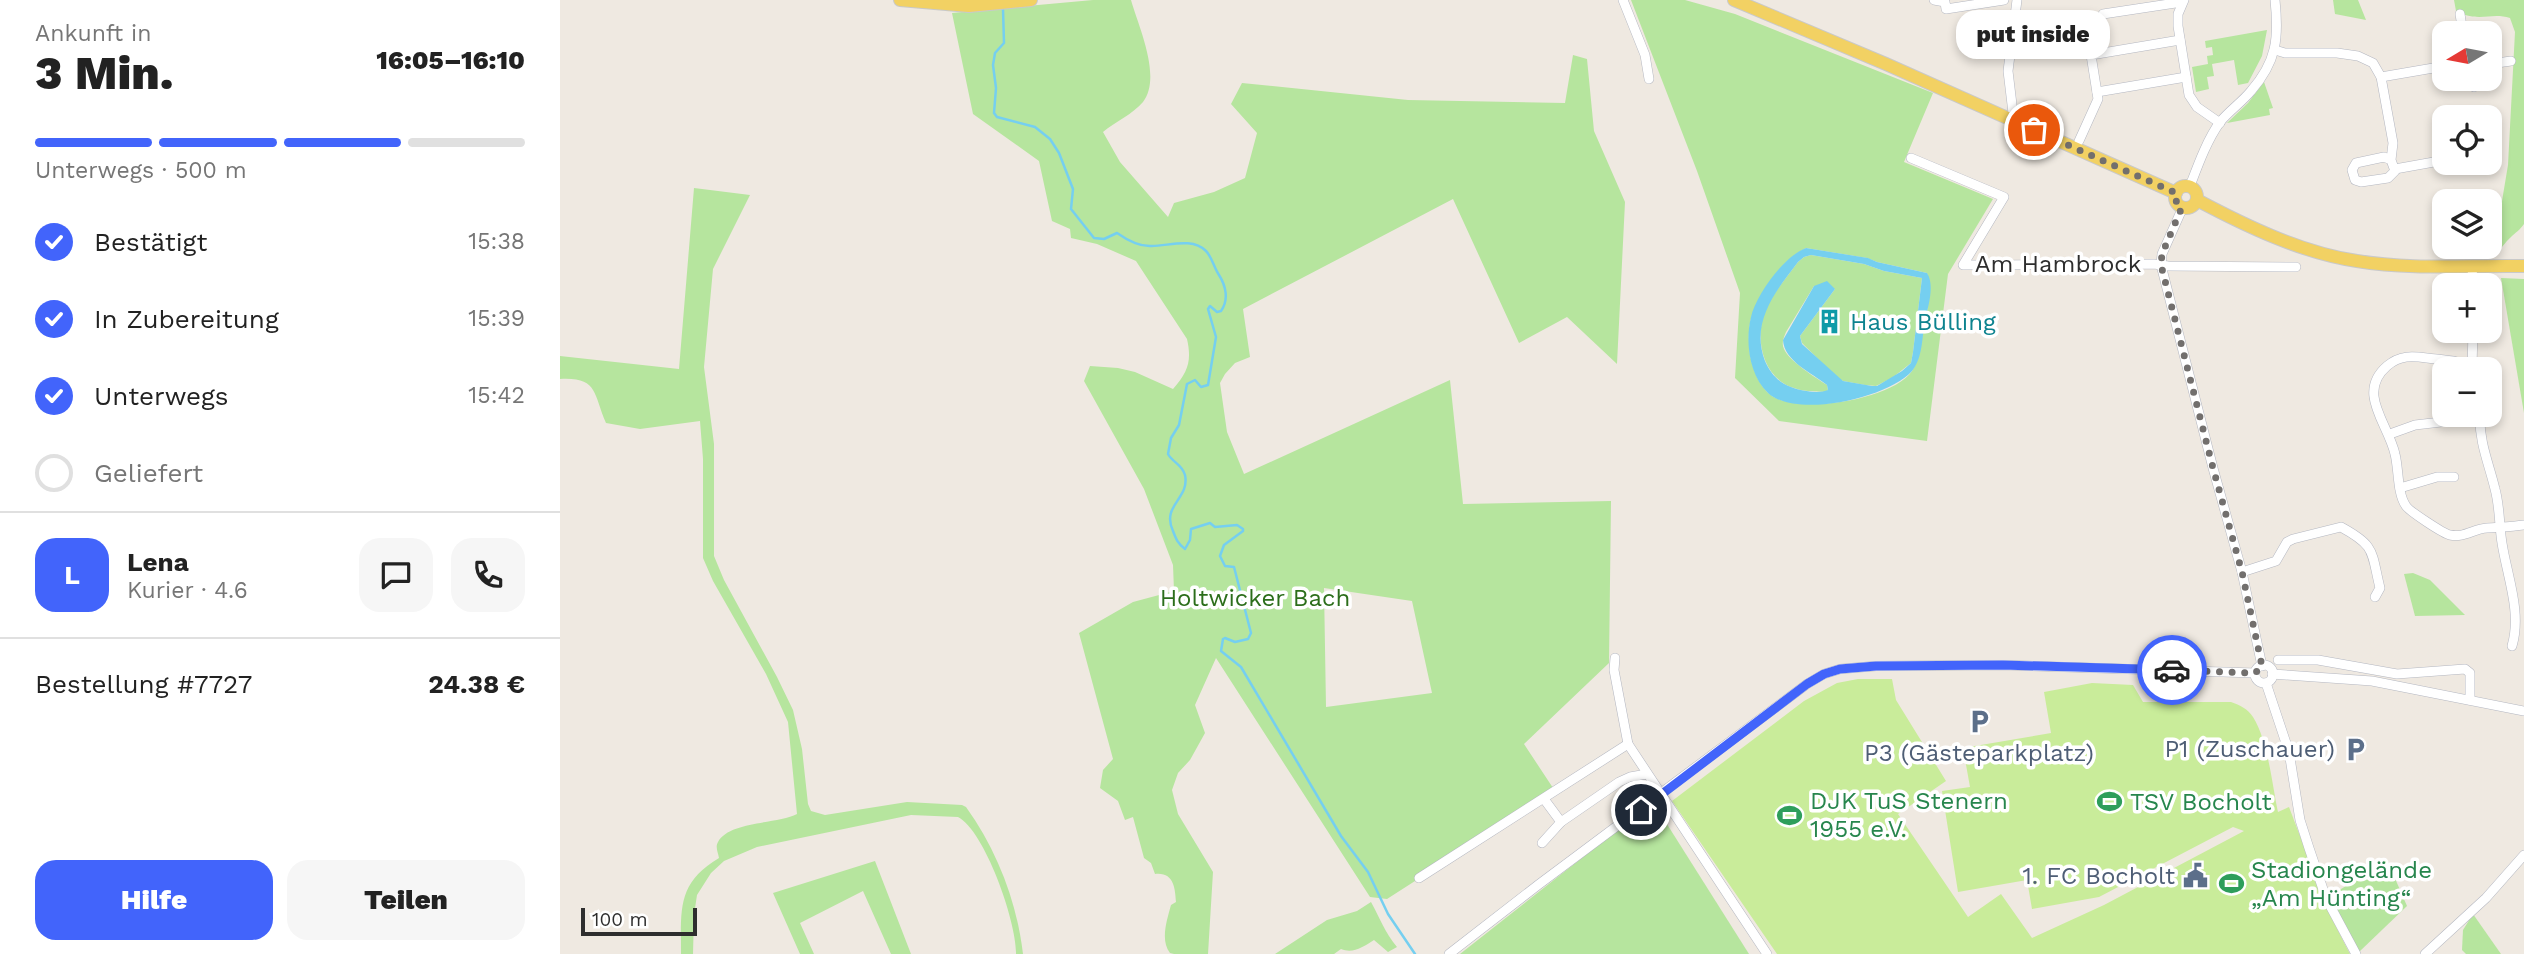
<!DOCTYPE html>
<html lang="de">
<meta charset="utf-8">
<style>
body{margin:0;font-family:"Work Sans",sans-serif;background:#f6f6f6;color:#222;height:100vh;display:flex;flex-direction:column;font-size:26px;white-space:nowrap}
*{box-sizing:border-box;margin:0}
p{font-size:23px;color:#767676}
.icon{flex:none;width:38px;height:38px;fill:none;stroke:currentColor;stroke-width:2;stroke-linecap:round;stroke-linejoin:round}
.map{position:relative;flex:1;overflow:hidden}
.panel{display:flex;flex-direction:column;background:#fff;width:560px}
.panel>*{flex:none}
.needle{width:46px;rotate:260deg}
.controls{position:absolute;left:1872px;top:21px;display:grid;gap:14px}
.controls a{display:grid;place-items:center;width:70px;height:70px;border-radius:14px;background:#fff;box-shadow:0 4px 10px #0003;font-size:35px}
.scale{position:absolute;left:21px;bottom:18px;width:116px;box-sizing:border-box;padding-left:7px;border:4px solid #2e2e2e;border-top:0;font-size:19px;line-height:24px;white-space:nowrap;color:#2e2e2e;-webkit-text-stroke:5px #fff;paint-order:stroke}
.pin{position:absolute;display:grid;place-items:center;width:60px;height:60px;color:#fff;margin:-30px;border:4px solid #fff;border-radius:50%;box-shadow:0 2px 7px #0007}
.courier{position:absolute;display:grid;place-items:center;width:70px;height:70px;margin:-35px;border:5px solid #4264fb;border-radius:50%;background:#fff;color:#222;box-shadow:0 2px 9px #0007}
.bubble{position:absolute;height:49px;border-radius:21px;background:#fff;box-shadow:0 4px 10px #0003;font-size:23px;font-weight:800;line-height:49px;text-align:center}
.head em{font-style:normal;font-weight:800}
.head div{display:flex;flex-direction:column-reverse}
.head{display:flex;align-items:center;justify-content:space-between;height:119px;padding:0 35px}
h1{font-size:46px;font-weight:800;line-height:52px}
.bar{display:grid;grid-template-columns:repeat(4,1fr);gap:10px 7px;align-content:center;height:84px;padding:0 35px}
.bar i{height:9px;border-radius:5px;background:#e0e0e0}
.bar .active{background:#4264fb}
.bar p{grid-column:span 4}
.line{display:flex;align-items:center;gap:18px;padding:0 35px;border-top:2px solid #e0e0e0}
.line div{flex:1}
.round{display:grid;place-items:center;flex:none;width:74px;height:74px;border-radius:21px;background:#f6f6f6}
ol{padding:0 35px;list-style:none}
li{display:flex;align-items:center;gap:21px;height:77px}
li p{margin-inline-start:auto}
li .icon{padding:7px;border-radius:50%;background:#4264fb;color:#fff;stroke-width:4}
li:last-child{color:#767676}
li i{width:38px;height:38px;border:4px solid #e0e0e0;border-radius:50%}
.cta{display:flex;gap:14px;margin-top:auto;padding:14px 35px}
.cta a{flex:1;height:80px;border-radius:21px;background:#4264fb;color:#fff;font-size:28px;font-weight:800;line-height:80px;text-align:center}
.cta a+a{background:#f6f6f6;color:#222}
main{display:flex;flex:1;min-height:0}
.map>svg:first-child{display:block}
.green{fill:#b6e59e;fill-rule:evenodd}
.pitch{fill:#c9ec9a}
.water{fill:#75cff0;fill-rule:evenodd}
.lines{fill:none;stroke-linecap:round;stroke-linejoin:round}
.stream{stroke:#75cff0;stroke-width:2.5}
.minor-casing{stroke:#b4b7c1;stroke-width:10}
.major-casing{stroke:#c9c9c9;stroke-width:14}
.minor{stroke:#fff;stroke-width:9}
.major{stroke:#f2d163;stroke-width:12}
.done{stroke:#726f6d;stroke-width:7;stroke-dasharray:0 12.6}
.route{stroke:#4264fb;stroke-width:9}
.labels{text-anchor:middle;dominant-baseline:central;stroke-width:7;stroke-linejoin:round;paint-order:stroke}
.street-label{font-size:24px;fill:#2e2e2e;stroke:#fff}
.culture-label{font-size:24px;fill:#0d838f;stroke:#fff;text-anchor:start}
.park-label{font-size:24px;fill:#2c6e1b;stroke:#fff}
.service-label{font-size:24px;fill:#4e5e75;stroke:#fff;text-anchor:end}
.leisure-label{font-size:24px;fill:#27864d;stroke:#fff;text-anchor:start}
</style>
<main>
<section class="panel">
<div class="head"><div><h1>3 Min.</h1><p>Ankunft in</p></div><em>16:05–16:10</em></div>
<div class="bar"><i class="active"></i><i class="active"></i><i class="active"></i><i></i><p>Unterwegs · 500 m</p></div>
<ol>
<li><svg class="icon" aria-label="check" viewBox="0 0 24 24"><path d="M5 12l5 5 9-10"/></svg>Bestätigt<p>15:38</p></li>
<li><svg class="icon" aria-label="check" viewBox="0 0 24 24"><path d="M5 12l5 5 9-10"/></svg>In Zubereitung<p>15:39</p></li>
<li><svg class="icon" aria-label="check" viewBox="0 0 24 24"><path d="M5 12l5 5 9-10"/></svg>Unterwegs<p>15:42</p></li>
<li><i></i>Geliefert</li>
</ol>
<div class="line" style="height:126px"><b class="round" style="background:#4264fb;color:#fff">L</b><div><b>Lena</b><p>Kurier · 4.6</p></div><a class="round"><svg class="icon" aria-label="chat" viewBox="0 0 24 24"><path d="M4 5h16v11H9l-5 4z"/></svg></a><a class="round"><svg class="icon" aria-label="phone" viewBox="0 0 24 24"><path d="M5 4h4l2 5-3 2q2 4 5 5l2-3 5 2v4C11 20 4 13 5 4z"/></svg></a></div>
<div class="line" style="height:91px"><div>Bestellung #7727</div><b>24.38 €</b></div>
<div class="cta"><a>Hilfe</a><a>Teilen</a></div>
</section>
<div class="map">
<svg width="1964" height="954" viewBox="0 0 1964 954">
<rect width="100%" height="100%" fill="#efe9e1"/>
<g class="green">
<path d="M533,0h38c8,28 31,77 12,102 -10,12 -28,20 -40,30l17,30 48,55 6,-14 40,-11 31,-14 12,-45 -26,-29 11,-21 166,17 157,3 8,-48 14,4 7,72 31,71 -8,162 -50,-47 -48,26 -66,-144 -210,110 7,48 -15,6 -10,11 -5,9 7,49 17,42 206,-94 13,124 148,-3 -2,162 -85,81 31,47 -168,108 -17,-2 -154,-239 -21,47 10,28 -15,27 -12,13 -6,17 6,24 35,58 -5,82h-34l-4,-1c-10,-13 -3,-33 1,-48l5,-3c-1,-14 -2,-30 -21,-28l-4,-11 -7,-5 -11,-41 -8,3 -7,-19 -18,-13 3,-18 10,-11 -34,-126 54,-31 41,-11 -1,-26 -29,-76 -60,-108 6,-15 28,2 17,4 38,17c15,-17 19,-28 14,-50l-51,-78 -39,-17 -26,-6 -1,-9 -18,-8 -13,-60 -66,-47 -21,-101zM764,588l88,13 20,92 -106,14z"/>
<path d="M1071,0h54l50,14 198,79 -29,69 89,37 -45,75 -21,167 -148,-20 -44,-43 5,-85 -43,-122zM1246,248l61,10 10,4 50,11c4,19 1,34 -3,53 -3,14 -3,32 -12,45 -20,29 -111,43 -140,25 -13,-9 -19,-27 -22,-41 -2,-16 -2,-33 5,-47 13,-24 26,-47 51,-60z"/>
<path d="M1773,0h25l8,20 -31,-6z"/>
<path d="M1894,0h70v224c-4,6 -8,8 -13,13 -9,8 -9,15 -23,17l2,-34 12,-19 6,-36 7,-133 -5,-14c-19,-6 -32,5 -54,-7z"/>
<path d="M1707,30l-5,26 -14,27 -10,2 -4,-25 -22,4 2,12 -7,1 2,12 -13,3 -4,-25 16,-3 -1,-8 6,-1 -1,-8 -6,1 -1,-7z"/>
<path d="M1704,82l9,26 -4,1 1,6 -43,8 21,-20z"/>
<path d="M134,188l56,7 -37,74 -9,98 10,77v112l10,24 53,97 16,33 9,39 6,55 3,7 14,4 82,-13 55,3 4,2c31,43 51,95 57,147h-7c1,-31 -31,-123 -58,-137l-47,-2 -154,32 -33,14 -13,12 -14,22 -3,20 -1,39h-12c0,-45 -4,-71 38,-96 -1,-6 -4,-11 -1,-16 11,-21 60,-18 79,-28l-9,-92 -22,-48 -53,-93 -10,-23v-99l-3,-38 -60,8 -34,-6c-13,-30 -8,-46 -46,-44v-23l119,13z"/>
<path d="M1251,255l53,9 20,7 38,7 -9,74 -2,11 -19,15 -16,8 -11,-1 -22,-4 -7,-4 -34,-34 -2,-7 35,-47 -21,-3 -28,46c-2,5 -5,11 -2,17 5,12 32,29 43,36l1,5 -2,2c-10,-1 -22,0 -32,-4 -31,-9 -40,-49 -29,-77 7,-17 22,-34 33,-49l6,-5z"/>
<path d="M1941,278l23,1v134z"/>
<path d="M1853,573l17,7 35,35 -50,1 -11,-42z"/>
<path d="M1093,802l96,152h-289z"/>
<path d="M1827,860l20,46 -48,46 -29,-56z"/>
<path d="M315,861l36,93h-20l-28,-63 -63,32 14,31h-14l-27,-61z"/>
<path d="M811,902c10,18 13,29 26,45l-9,5 -14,-12c-11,7 -21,14 -33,9l-7,5h-59l52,-34 30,-9z"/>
<path d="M1913,914l28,40h-35l-4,-4 1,-20z"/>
</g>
<path class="pitch" d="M1298,679h34l4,21 50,81 -48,33 70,103 33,-23 31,44 72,-33 140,-74 -11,-4 -134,70 -67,12 -5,-29 -69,12 -16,-101 28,-4 -7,-39 88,-15 -7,-41 48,-9 41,2 10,17h88c9,3 17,7 22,15 15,24 19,67 25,95l11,-5 41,108 20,39h-573l-105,-153 132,-100 33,-18z"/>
<path class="water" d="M1246,248l62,10 9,4 50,11c8,12 1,34 -2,47 -3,16 -2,38 -13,51 -24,27 -116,48 -144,22 -19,-18 -23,-52 -17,-76 5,-22 33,-61 55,-69zM1251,255l53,9 20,7 38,7 -9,74 -2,11 -9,8 -25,15h-5l-29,-5 -41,-37 -2,-8 35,-47 -8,-8 -13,5 -31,54c1,21 29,33 44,45l1,5c-9,4 -27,1 -37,-3 -13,-5 -20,-13 -26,-26 -15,-39 11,-70 33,-99l6,-5z"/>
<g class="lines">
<path class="stream" d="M443,9l1,34 -9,10 -2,12 3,23 -2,25 3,4 38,10 15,12 9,14 14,36 -2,20 23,29 10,1 13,-6c10,7 23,14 35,13 17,0 40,-9 54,5 6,6 8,17 13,24 7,11 10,25 2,36l-4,1 -7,-6 -2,3 8,28 -8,48 -7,2 -6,-7 -8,4 -8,41 -8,13 -3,16c5,9 14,10 17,21 5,24 -24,30 -12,56 3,8 5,13 12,18l5,-9 1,-11 19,-6 5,4 22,-2 6,4v2l-19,14 -4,11 5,10 9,1 17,66 -3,6 -13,3 -10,-4 -2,1 -2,12 20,16 100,169 27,36 20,42 27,40"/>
<defs>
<g id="minor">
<path d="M1063,0l22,55 4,24"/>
<path d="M1374,0l11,2 1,7 58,-9"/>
<path d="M1624,0l-6,14v12l11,69 8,12 23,16"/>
<path d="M1543,14l79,-12"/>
<path d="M1900,14l3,19"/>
<path d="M1715,50l10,3h52l21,3 15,7 8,14 12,66 -2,17 4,11 -7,7 -27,4 -6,-2 -3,-10 4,-7 28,-6 7,3"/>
<path d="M1930,64l21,-3"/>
<path d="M1821,77l64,-11"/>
<path d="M1913,79l1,8"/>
<path d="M1537,92l89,-15"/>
<path d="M1453,113l-5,-42 9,-71"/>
<path d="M1519,141l19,-42 -7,-44 89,-15"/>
<path d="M1351,158l93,39 -41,68 191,-1 14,2 128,1"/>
<path d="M1835,169l50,-9"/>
<path d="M1630,186c8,-21 17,-46 30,-64 9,-11 22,-20 31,-31 26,-30 28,-53 24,-91"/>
<path d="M1623,207l-21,47 -1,11 52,203 29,104 20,94"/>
<path d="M1912,266l1,19"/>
<path d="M1912,367l1,-36"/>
<path d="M1914,369c-12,-9 -32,-9 -47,-11 -15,-2 -27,-3 -40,8 -31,27 1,57 8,88 4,16 2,39 11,52 3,5 38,28 44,29 14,3 23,-6 37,-7 12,-1 24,-1 37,-3"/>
<path d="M1920,415c-1,27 9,49 15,74 5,18 4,36 7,54 5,33 20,69 10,103"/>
<path d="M1830,434l25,-9 26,-3"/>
<path d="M1840,488l37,-11h17"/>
<path d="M1682,572l34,-11 11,-19 6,-3 48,-12c35,19 30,24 39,61l-5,9"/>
<path d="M1055,658l-1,12 14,74 139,210"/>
<path d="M1718,660h40l79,14 68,-5 5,4v27"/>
<circle cx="1704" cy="674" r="9"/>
<path d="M1712,674l100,7 152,30"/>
<path d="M1706,683l23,69 11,68 9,28 17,50 30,56"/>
<path d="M984,799l17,23"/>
<path d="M982,843l19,-21 58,-40 11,-5 17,-3"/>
<path d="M859,878l209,-134"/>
<path d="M889,954l89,-69 269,-201 17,-10 16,-5 36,-3 127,-1 252,8"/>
<path d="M1865,954l61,-56 38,-43"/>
</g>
<g id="major">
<path d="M340,0l69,6 62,-6"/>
<path d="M1174,0l152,64 290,129"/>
<circle cx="1626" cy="197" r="11"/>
<path d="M1637,200c49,26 105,53 160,61 55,9 111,4 167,5"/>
</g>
</defs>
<use href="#minor" class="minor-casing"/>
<use href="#major" class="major-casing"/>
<use href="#minor" class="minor"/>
<use href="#major" class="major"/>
</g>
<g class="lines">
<path class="done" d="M1474,130l142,63v8l6,6 -20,47 -1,11 52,203 29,104 20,94 -7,7 -83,-3"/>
<path class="route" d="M1081,810l166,-126 17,-10 16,-5 36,-3 127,-1 169,5"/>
</g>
<defs>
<symbol id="building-bare" viewBox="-9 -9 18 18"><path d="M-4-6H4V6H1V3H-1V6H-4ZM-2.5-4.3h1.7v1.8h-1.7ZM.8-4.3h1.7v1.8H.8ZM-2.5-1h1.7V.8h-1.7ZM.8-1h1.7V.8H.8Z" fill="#0f9aa8" stroke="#fff" stroke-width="2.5" paint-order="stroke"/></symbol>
<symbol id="parking-bare" viewBox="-9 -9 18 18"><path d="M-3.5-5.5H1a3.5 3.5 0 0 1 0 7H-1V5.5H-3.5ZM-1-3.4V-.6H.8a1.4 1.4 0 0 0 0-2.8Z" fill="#5c6f8a" stroke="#fff" stroke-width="2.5" paint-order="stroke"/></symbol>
<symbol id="stadium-bare" viewBox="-9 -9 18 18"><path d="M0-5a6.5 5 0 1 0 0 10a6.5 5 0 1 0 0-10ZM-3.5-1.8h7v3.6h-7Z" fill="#2e9e5b" stroke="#fff" stroke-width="2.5" paint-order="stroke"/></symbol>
<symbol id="civic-bare" viewBox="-9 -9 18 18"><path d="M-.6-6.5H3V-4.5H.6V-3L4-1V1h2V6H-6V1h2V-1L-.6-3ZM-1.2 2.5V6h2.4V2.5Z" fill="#5c6f8a" stroke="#fff" stroke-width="2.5" paint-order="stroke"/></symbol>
</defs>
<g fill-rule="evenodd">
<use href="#building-bare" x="1252" y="304" width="35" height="35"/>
<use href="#parking-bare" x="1402" y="704" width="35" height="35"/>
<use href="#parking-bare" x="1778" y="732" width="35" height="35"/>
<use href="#stadium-bare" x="1532" y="784" width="35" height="35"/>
<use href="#stadium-bare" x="1212" y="798" width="35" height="35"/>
<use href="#civic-bare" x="1618" y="858" width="35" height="35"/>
<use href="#stadium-bare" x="1654" y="866" width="35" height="35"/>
</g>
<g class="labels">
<g class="street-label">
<text x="1498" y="264">Am Hambrock</text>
</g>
<g class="culture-label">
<text x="1290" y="322">Haus Bülling</text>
</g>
<g class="park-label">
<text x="695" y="598">Holtwicker Bach</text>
</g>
<g class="service-label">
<text x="1775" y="749">P1 (Zuschauer)</text>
<text x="1419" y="753" text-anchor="middle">P3 (Gästeparkplatz)</text>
<text x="1615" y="876">1. FC Bocholt</text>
</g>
<g class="leisure-label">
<text x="1250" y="801">DJK TuS Stenern<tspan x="1250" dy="28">1955 e.V.</tspan></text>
<text x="1570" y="802">TSV Bocholt</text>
<text x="1691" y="870">Stadiongelände<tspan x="1691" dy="28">„Am Hünting“</tspan></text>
</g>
</g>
</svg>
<div class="controls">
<a><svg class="needle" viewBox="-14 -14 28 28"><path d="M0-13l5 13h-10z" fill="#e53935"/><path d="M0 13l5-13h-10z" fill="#767676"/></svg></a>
<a><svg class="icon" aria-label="locate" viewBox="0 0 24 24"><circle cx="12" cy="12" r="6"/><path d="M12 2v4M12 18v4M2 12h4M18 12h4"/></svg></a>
<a><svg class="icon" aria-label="layers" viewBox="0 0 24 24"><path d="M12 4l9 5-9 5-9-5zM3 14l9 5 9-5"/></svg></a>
<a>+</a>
<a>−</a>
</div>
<div class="scale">100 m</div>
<div class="pin" style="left:1474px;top:130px;background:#ea580c"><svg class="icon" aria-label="bag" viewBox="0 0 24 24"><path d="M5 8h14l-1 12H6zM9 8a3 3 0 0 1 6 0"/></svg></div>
<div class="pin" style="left:1081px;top:810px;background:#1f2937"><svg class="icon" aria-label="home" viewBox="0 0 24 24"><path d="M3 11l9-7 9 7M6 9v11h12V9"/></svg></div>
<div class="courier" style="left:1612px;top:670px"><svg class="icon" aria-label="car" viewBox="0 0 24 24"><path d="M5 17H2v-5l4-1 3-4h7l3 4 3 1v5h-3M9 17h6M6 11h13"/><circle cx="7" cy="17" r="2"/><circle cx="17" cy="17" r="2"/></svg></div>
<div class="bubble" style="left:1396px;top:10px;width:154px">put inside</div>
</div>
</main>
